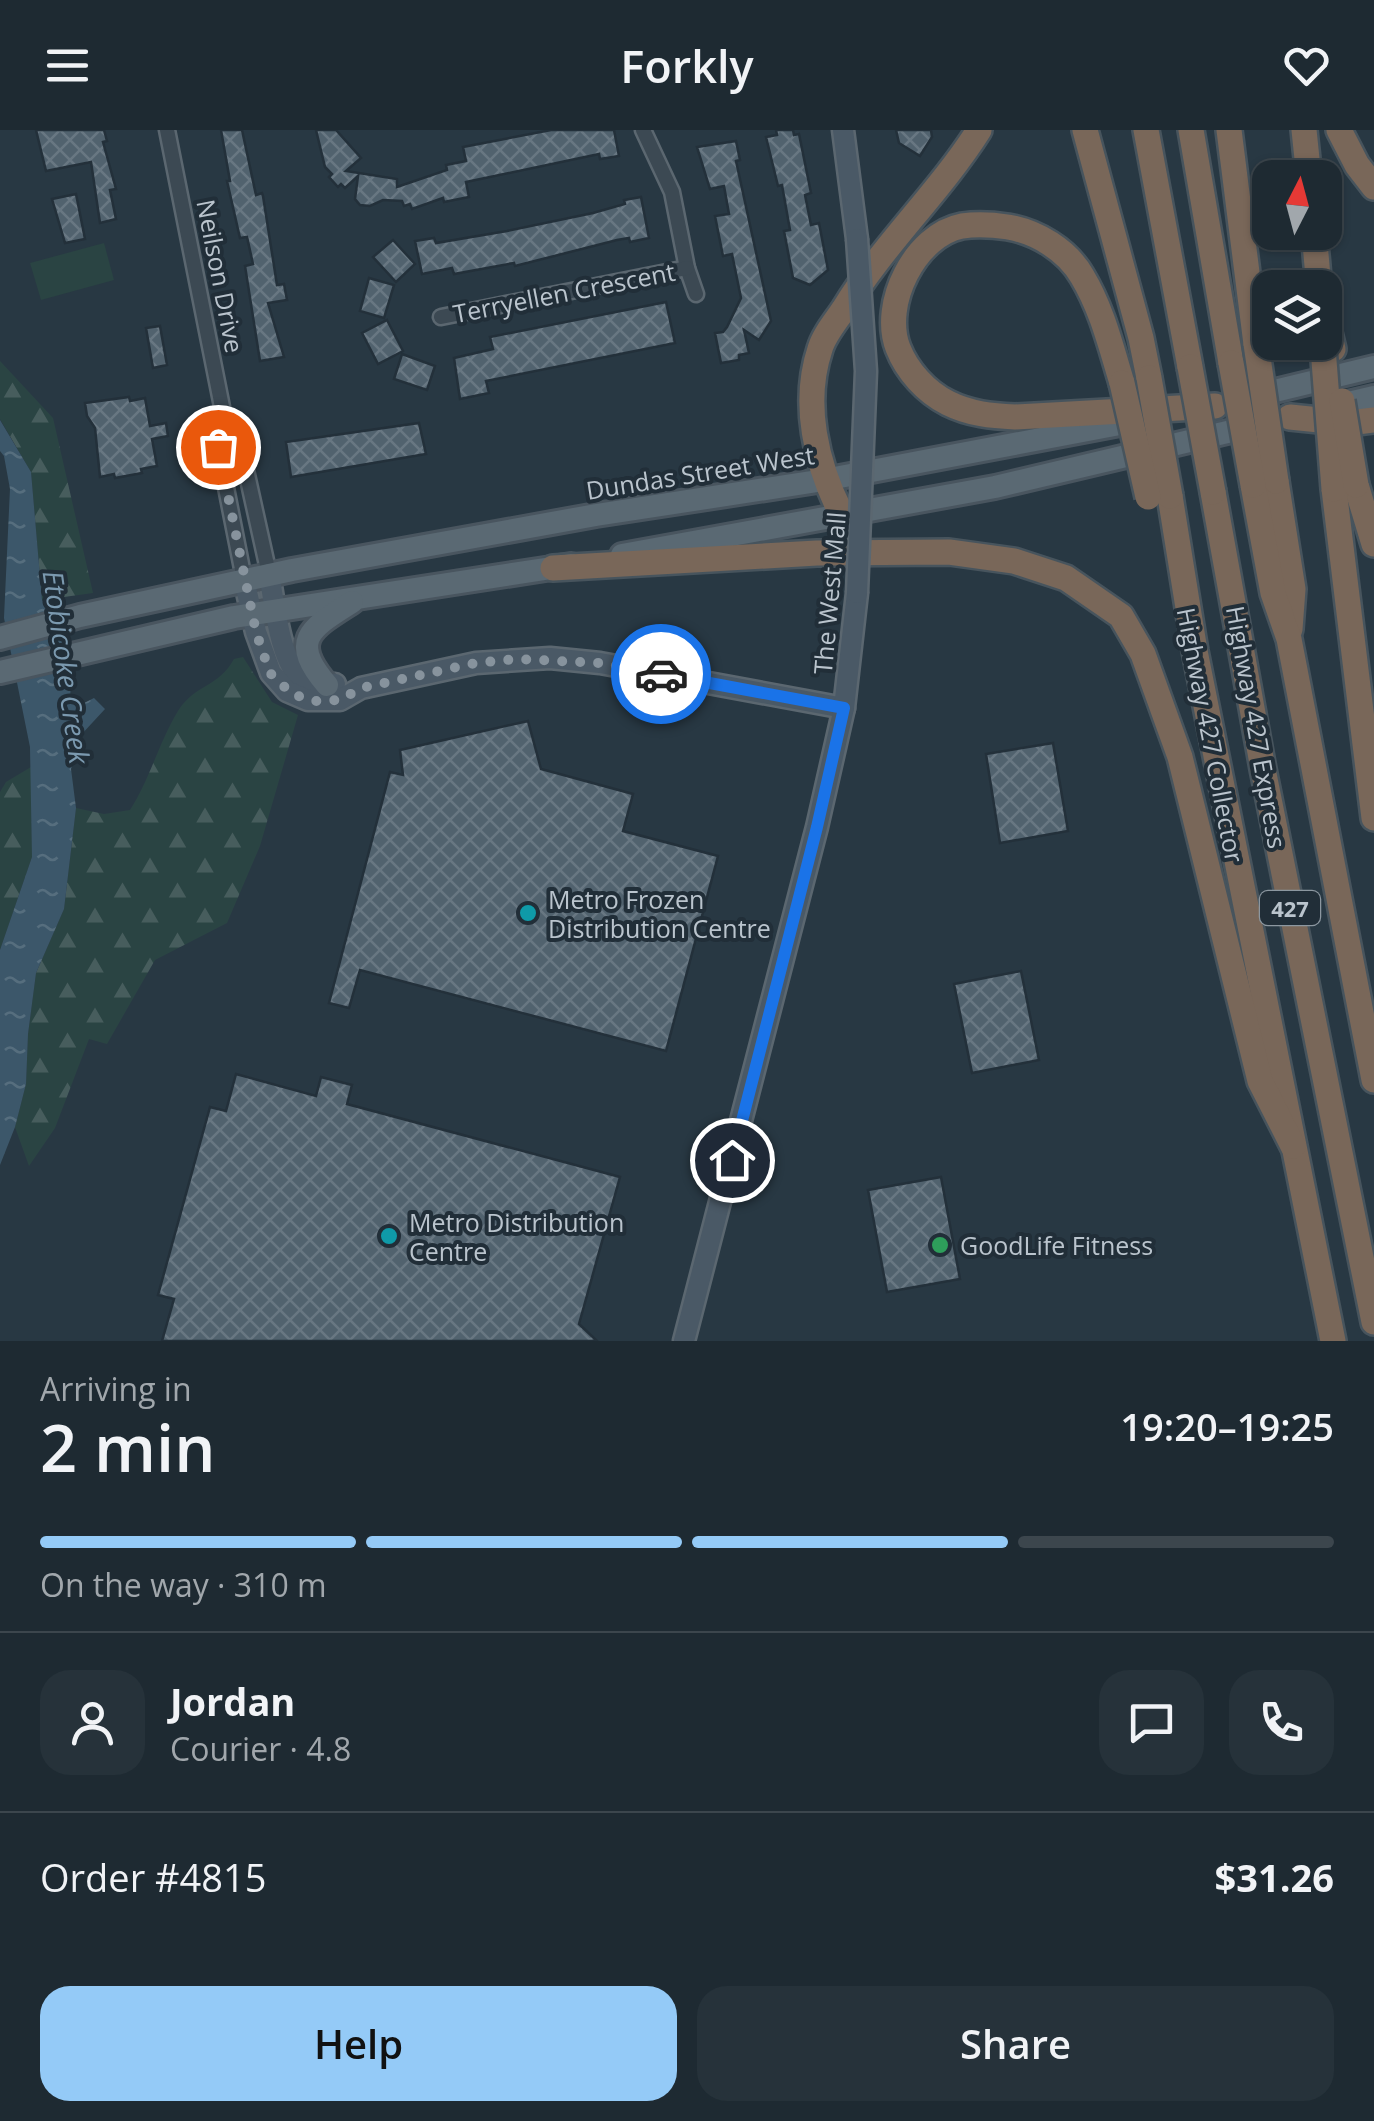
<!DOCTYPE html>
<meta charset="utf-8">
<style>
body{margin:0;font-family:"Open Sans",sans-serif;background:#26323a;color:#f1f3f6;height:100vh;display:flex;flex-direction:column;font-size:38px;white-space:nowrap}
*{box-sizing:border-box;margin:0}
p{font-size:32px;color:#a1a7ac}
.icon{flex:none;width:55px;height:55px;fill:none;stroke:currentColor;stroke-width:2;stroke-linecap:round;stroke-linejoin:round}
.map{position:relative;height:1211px;overflow:hidden}
.sheet{display:flex;flex-direction:column;background:#1e2a32;flex:1}
.sheet>*{flex:none}
.needle{width:65px;rotate:6deg}
.fabs{position:absolute;left:1252px;top:30px;display:grid;gap:20px}
.fabs a{display:grid;place-items:center;width:90px;height:90px;border-radius:20px;background:#1e2a32;box-shadow:0 2px 8px #0004,0 0 0 2px #3c464d;font-size:50px}
.pin{position:absolute;display:grid;place-items:center;width:85px;height:85px;color:#fff;margin:-42px;border:5px solid #fff;border-radius:50%;box-shadow:0 2px 10px #0007}
.courier{position:absolute;display:grid;place-items:center;width:100px;height:100px;margin:-50px;border:8px solid #1a73e8;border-radius:50%;background:#fff;color:#222;box-shadow:0 2px 12px #0007}
.overview em{font-style:normal;font-weight:600}
.overview div{display:flex;flex-direction:column-reverse}
.overview{display:flex;align-items:center;justify-content:space-between;height:170px;padding:0 40px}
h1{font-size:65px;font-weight:600;line-height:75px}
.bar{display:grid;grid-template-columns:repeat(4,1fr);gap:15px 10px;align-content:center;height:120px;padding:0 40px}
.bar i{height:12px;border-radius:8px;background:#3c464d}
.bar .selected{background:#94caf7}
.bar p{grid-column:span 4}
.line{display:flex;align-items:center;gap:25px;padding:0 40px;border-top:2px solid #3c464d}
.line div{flex:1}
.round{display:grid;place-items:center;flex:none;width:105px;height:105px;border-radius:30px;background:#26323a}
.cta{display:flex;gap:20px;margin-top:auto;padding:20px 40px}
.cta a{flex:1;height:115px;border-radius:30px;background:#94caf7;color:#111;font-size:40px;font-weight:600;line-height:115px;text-align:center}
.cta a+a{background:#26323a;color:#f1f3f6}
header{display:flex;justify-content:space-between;align-items:center;height:130px;padding:0 40px;background:#1e2a32;font-size:45px;font-weight:600}
.map>svg:first-child{display:block}
.grass{fill:#2a4443}
.forest{fill:url(#forest-firs)}
.water{fill:url(#water-ripples)}
.building{fill:url(#building-cross-hatch);stroke:#23303a;stroke-width:2.5}
.lines{fill:none;stroke-linecap:round;stroke-linejoin:round}
.minor-casing{stroke:#5b6770;stroke-width:19}
.secondary-casing{stroke:#5b6770;stroke-width:25}
.primary-casing{stroke:#49555f;stroke-width:28}
.motorway-casing{stroke:#47545d;stroke-width:30}
.minor{stroke:#3c4953;stroke-width:14}
.secondary{stroke:#4a5966;stroke-width:20}
.primary{stroke:#5a6973;stroke-width:22}
.motorway{stroke:#796759;stroke-width:25}
.secondary-bridge-casing{stroke:#5b6770;stroke-width:25;stroke-linecap:butt}
.motorway-bridge-casing{stroke:#47545d;stroke-width:30;stroke-linecap:butt}
.secondary-bridge{stroke:#4a5966;stroke-width:20}
.motorway-bridge{stroke:#796759;stroke-width:25}
.done{stroke:#87939d;stroke-width:10;stroke-dasharray:0 18}
.route{stroke:#1a73e8;stroke-width:12}
.culture-dot{fill:#0f9aa8;stroke:#212e38;stroke-width:4}
.leisure-dot{fill:#2e9e5b;stroke:#212e38;stroke-width:4}
.labels{text-anchor:middle;dominant-baseline:central;stroke-width:8;stroke-linejoin:round;paint-order:stroke}
.shield{fill:#212e38;stroke:#8c97a0;stroke-width:2.5}
.shield-label{font-size:22px;font-weight:bold;fill:#bac4cd}
.street-label{font-size:25px;fill:#bac4cd;stroke:#212e38}
.poi-label{font-size:25px;fill:#bac4cd;stroke:#212e38;text-anchor:start}
.water-label{font-size:28px;font-style:italic;fill:#7b99af;stroke:#212e38}
</style>
<header><svg class="icon" aria-label="menu" viewBox="0 0 24 24"><path d="M4 6h16M4 12h16M4 18h16"/></svg>Forkly<svg class="icon" aria-label="heart" viewBox="0 0 24 24"><path d="M12 20l-8-8c-3-5 5-10 8-4 3-6 11-1 8 4z"/></svg></header>
<div class="map">
<svg width="1374" height="1211" viewBox="0 0 1374 1211">
<defs>
<pattern id="forest-firs" width="22" height="20" patternUnits="userSpaceOnUse" patternTransform="scale(2.5)"><rect width="22" height="20" fill="#2a4443"/><path d="M5 1l3.5 6h-7zM16 11l3.5 6h-7z" fill="#475d5d"/></pattern>
<pattern id="water-ripples" width="26" height="14" patternUnits="userSpaceOnUse" patternTransform="scale(2.5)"><rect width="26" height="14" fill="#3c576a"/><path d="M2 4q2-2 4 0t4 0M15 11q2-2 4 0t4 0" fill="none" stroke="#566e7e"/></pattern>
<pattern id="building-cross-hatch" width="8" height="8" patternUnits="userSpaceOnUse" patternTransform="scale(2.5)"><rect width="8" height="8" fill="#51626e"/><path d="M0 0l8 8M0 8l8-8" fill="none" stroke="#687782"/></pattern>
</defs>
<rect width="100%" height="100%" fill="#283843"/>
<path class="grass" d="M104,113l10,37 -73,20 -11,-37z"/>
<g class="forest">
<path d="M0,231l53,57 40,175 -51,7 -11,-128 -31,-53z"/>
<path d="M243,527l29,45 26,13 -38,131 -33,77 -72,37 -48,84 -18,-5 -34,89 -26,38 -14,-39 11,-43 2,-50 8,-61 28,-64 12,-101 28,6 26,-4c20,-31 29,-68 48,-99 17,-27 40,-23 56,-52z"/>
<path d="M31,637l1,90 -32,93v-158l6,-10z"/>
</g>
<path class="water" d="M0,290l31,52 11,128 16,18 13,63 -1,19 10,5 14,-7 11,11 -25,27 -9,33 5,39 -12,101 -28,64 -8,61 -2,50 -11,43 -15,38v-215l32,-93 -2,-110 -26,-129 6,-129 -6,-33 -4,-5z"/>
<g class="building">
<path d="M36,0h68l3,11 -4,1 13,47 -6,1 6,29 -16,4 -9,-61 -45,9z"/>
<path d="M221,0h21l14,65 6,-2 1,3 14,89 7,-1 3,16 -19,3 16,54 -24,4 -15,-95 8,-2 -6,-27 -7,1 -13,-57h3z"/>
<path d="M316,0h20l25,28 -15,13 51,8v8l50,-17 -1,-5 20,-4 -3,-14 88,-17h63l5,26 -19,3 -1,-5 -133,28 3,15 -25,5 -1,-4 -31,11 -2,-5 -6,2 -2,-5 -19,-1 -13,6 -10,-1 -5,-6 3,-23 -13,12 -4,-4 -3,3 -9,-10 3,-3 -7,-7z"/>
<path d="M776,0h17l1,5 5,-1 12,59 -6,2 6,30 8,-2 9,47 -18,15 -17,-7 -9,-47 6,-1 -8,-45 -4,1 -12,-49 11,-2z"/>
<path d="M896,0h35l1,7 -12,19 -21,-13z"/>
<path d="M736,11l4,19 -4,1 35,160 -12,19 -15,-10 5,23 -10,2v5l-18,3 -6,-30 8,-1 4,-5 14,-29 -9,-44 -9,2 -8,-40 14,-2 -5,-28 -14,3 -13,-42z"/>
<path d="M76,64l9,45 -20,4 -13,-44z"/>
<path d="M641,67l8,41 -19,4 -1,-4 -12,2 -102,26 -1,-3 -60,11 -2,-6 -30,6 -7,-33 19,-3 2,5 71,-12 86,-18 32,-9 -1,-4z"/>
<path d="M393,110l22,24 -19,18 -23,-25z"/>
<path d="M369,148l25,7 -10,33 -24,-7z"/>
<path d="M666,172l9,41 -189,38 3,12 -29,6 -6,-41 39,-9 -3,-12z"/>
<path d="M387,190l16,31 -25,13 -16,-31z"/>
<path d="M160,196l7,39 -14,3 -7,-40z"/>
<path d="M402,224l33,12 -8,24 -33,-11z"/>
<path d="M129,267l1,4 15,-3 5,28 16,-3 2,13 -16,3 5,27 -16,3 1,4 -27,5 -1,-4 -14,3 -5,-49 -8,-12 -2,-13z"/>
<path d="M419,293l7,31 -135,23 -5,-35z"/>
<path d="M528,591l13,48 92,25 -10,37 95,25 -52,195 -306,-81 -11,38 -20,-5 61,-231 13,3 -3,-25z"/>
<path d="M1053,613l15,88 -68,12 -14,-89z"/>
<path d="M1021,841l18,89 -67,13 -18,-89z"/>
<path d="M236,944l80,22 5,-19 31,8 -5,19 273,73 -41,147 18,17h-435l12,-42 -16,-4 52,-188 16,4z"/>
<path d="M941,1047l19,102 -73,13 -19,-102z"/>
</g>
<g class="lines">
<defs>
<g id="minor">
<path d="M167,0l60,302 13,11 29,131"/>
<path d="M643,0l29,62 15,76 9,26"/>
<path d="M441,187l246,-49"/>
<path d="M227,302l-9,15 26,132"/>
</g>
<g id="secondary">
<path d="M843,0l14,109"/>
<path d="M269,444c5,26 11,91 34,106 10,6 21,5 32,4"/>
<path d="M244,449l12,53 15,41 16,18 21,9h32l21,-12 115,-25 74,-5 50,5 244,45"/>
<path d="M684,1211l133,-514 27,-119 13,-115"/>
</g>
<g id="primary">
<path d="M1246,268l128,-31"/>
<path d="M1327,278l47,-11"/>
<path d="M622,425l373,-68 262,-62"/>
<path d="M0,508l80,-22 212,-46 304,-55 228,-35 322,-61"/>
<path d="M0,542l234,-55 337,-52"/>
<path d="M327,555c-39,-45 -16,-57 25,-83"/>
</g>
<g id="motorway">
<path d="M1085,0l56,208 8,40"/>
<path d="M1146,0l44,237"/>
<path d="M1191,0l40,233"/>
<path d="M1229,0l27,214"/>
<path d="M1304,0l5,48"/>
<path d="M1339,0l18,35 17,22"/>
<path d="M1314,102l5,56"/>
<path d="M1325,186l8,33"/>
<path d="M1122,253c-11,-36 -20,-74 -40,-107 -15,-26 -45,-44 -74,-49 -14,-2 -31,-3 -46,-1 -47,9 -81,78 -64,122 9,23 28,44 50,55 22,11 44,13 67,14l200,-11"/>
<path d="M1290,287l59,6 25,-3"/>
<path d="M1276,351l17,108 -3,40"/>
<path d="M1253,355l20,108 16,46 85,441"/>
<path d="M1356,355l18,59"/>
<path d="M1334,359l40,329"/>
<path d="M1213,362l50,277 111,553"/>
<path d="M1170,366l25,155 138,690"/>
<path d="M841,383c-25,-49 -39,-110 -21,-164 4,-14 16,-28 24,-40 39,-64 95,-116 135,-179"/>
<path d="M553,438l264,-15 132,-1 65,9 52,17 55,38 22,38 37,103 80,324 33,65"/>
</g>
</defs>
<use href="#minor" class="minor-casing"/>
<use href="#secondary" class="secondary-casing"/>
<use href="#primary" class="primary-casing"/>
<use href="#motorway" class="motorway-casing"/>
<use href="#minor" class="minor"/>
<use href="#secondary" class="secondary"/>
<use href="#primary" class="primary"/>
<use href="#motorway" class="motorway"/>
<defs>
<path id="secondary-bridge" d="M857,463l9,-222 -9,-132"/>
<g id="motorway-bridge">
<path d="M1256,214l20,137"/>
<path d="M1323,218l11,141"/>
<path d="M1231,233l22,122"/>
<path d="M1190,237l23,125"/>
<path d="M1149,248l21,118"/>
<path d="M1122,253l26,114"/>
<path d="M1342,271l14,84"/>
</g>
</defs>
<use href="#secondary-bridge" class="secondary-bridge-casing"/>
<use href="#motorway-bridge" class="motorway-bridge-casing"/>
<use href="#secondary-bridge" class="secondary-bridge"/>
<use href="#motorway-bridge" class="motorway-bridge"/>
</g>
<g class="lines">
<path class="done" d="M218,317l38,185 14,41 22,21 22,7 26,-1 21,-12 115,-25 41,-4 83,4 61,11"/>
<path class="route" d="M661,544l183,34 -27,119 -85,333"/>
</g>
<g class="culture-dot">
<circle cx="528" cy="783" r="10"/>
<circle cx="389" cy="1106" r="10"/>
</g>
<circle class="leisure-dot" cx="940" cy="1115" r="10"/>
<g class="labels">
<rect class="shield" x="1260" y="761" width="60" height="34" rx="8"/>
<g class="shield-label">
<text x="1290" y="778">427</text>
</g>
<g class="street-label">
<text transform="translate(221 146) rotate(79)">Neilson Drive</text>
<text transform="translate(564 162) rotate(-11)">Terryellen Crescent</text>
<text transform="translate(700 342) rotate(-9)">Dundas Street West</text>
<text transform="translate(829 463) rotate(-85)">The West Mall</text>
<text transform="translate(1257 597) rotate(80)">Highway 427 Express</text>
<text transform="translate(1211 605) rotate(79)">Highway 427 Collector</text>
</g>
<g class="poi-label">
<text x="548" y="769">Metro Frozen<tspan x="548" dy="29">Distribution Centre</tspan></text>
<text x="409" y="1092">Metro Distribution<tspan x="409" dy="29">Centre</tspan></text>
<text x="960" y="1115">GoodLife Fitness</text>
</g>
<g class="water-label">
<text transform="translate(67 537) rotate(82)">Etobicoke Creek</text>
</g>
</g>
</svg>
<div class="fabs">
<a><svg class="needle" viewBox="-14 -14 28 28"><path d="M0-13l5 13h-10z" fill="#e53935"/><path d="M0 13l5-13h-10z" fill="#a1a7ac"/></svg></a>
<a><svg class="icon" aria-label="layers" viewBox="0 0 24 24"><path d="M12 4l9 5-9 5-9-5zM3 14l9 5 9-5"/></svg></a>
</div>
<div class="pin" style="left:218px;top:317px;background:#ea580c"><svg class="icon" aria-label="bag" viewBox="0 0 24 24"><path d="M5 8h14l-1 12H6zM9 8a3 3 0 0 1 6 0"/></svg></div>
<div class="pin" style="left:732px;top:1030px;background:#1f2937"><svg class="icon" aria-label="home" viewBox="0 0 24 24"><path d="M3 11l9-7 9 7M6 9v11h12V9"/></svg></div>
<div class="courier" style="left:661px;top:544px"><svg class="icon" aria-label="car" viewBox="0 0 24 24"><path d="M5 17H2v-5l4-1 3-4h7l3 4 3 1v5h-3M9 17h6M6 11h13"/><circle cx="7" cy="17" r="2"/><circle cx="17" cy="17" r="2"/></svg></div>
</div>
<section class="sheet">
<div class="overview"><div><h1>2 min</h1><p>Arriving in</p></div><em>19:20–19:25</em></div>
<div class="bar"><i class="selected"></i><i class="selected"></i><i class="selected"></i><i></i><p>On the way · 310 m</p></div>
<div class="line" style="height:180px"><a class="round"><svg class="icon" aria-label="person" viewBox="0 0 24 24"><circle cx="12" cy="8" r="4"/><path d="M4 21q1-7 8-7t8 7"/></svg></a><div><b>Jordan</b><p>Courier · 4.8</p></div><a class="round"><svg class="icon" aria-label="chat" viewBox="0 0 24 24"><path d="M4 5h16v11H9l-5 4z"/></svg></a><a class="round"><svg class="icon" aria-label="phone" viewBox="0 0 24 24"><path d="M5 4h4l2 5-3 2q2 4 5 5l2-3 5 2v4C11 20 4 13 5 4z"/></svg></a></div>
<div class="line" style="height:130px"><div>Order #4815</div><b>$31.26</b></div>
<div class="cta"><a>Help</a><a>Share</a></div>
</section>
